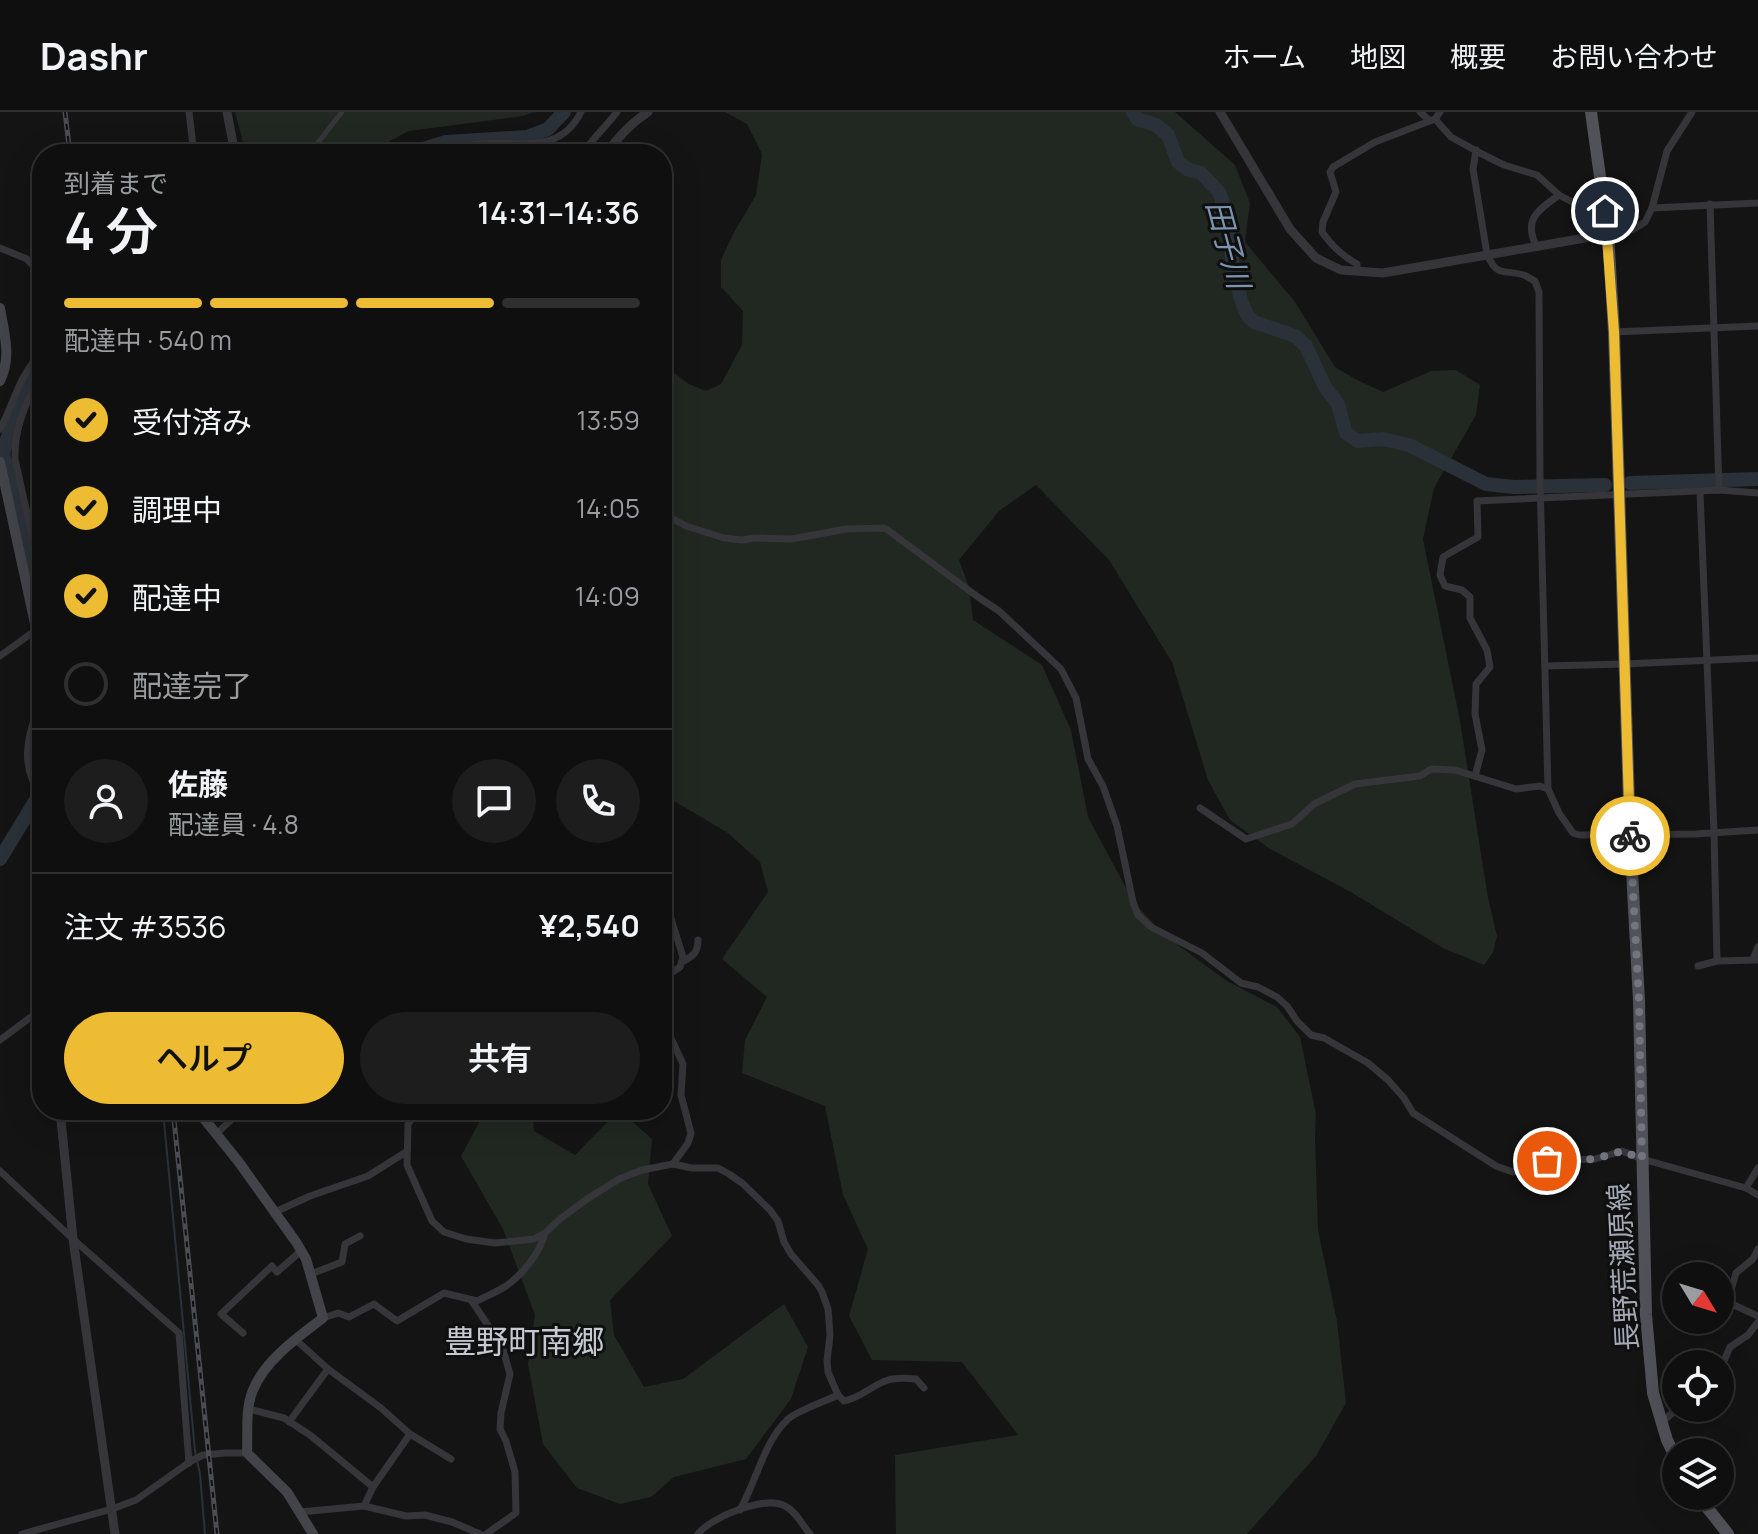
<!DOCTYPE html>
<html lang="ja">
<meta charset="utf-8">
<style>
body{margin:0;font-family:Manrope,"Noto Sans JP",sans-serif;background:#1d1d1e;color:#f1f3f6;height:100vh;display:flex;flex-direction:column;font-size:30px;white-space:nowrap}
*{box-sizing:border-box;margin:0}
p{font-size:26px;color:#9b9c9f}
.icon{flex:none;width:44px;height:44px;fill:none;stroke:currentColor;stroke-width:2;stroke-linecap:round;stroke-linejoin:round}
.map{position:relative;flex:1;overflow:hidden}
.drawer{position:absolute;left:32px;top:32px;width:640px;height:976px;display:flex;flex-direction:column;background:#0f0f10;border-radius:32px;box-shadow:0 8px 32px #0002,0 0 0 2px #2f2f30}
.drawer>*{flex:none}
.needle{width:52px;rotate:128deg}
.tools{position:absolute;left:1662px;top:1150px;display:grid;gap:16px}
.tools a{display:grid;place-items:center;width:72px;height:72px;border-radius:50%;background:#0f0f10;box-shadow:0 8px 32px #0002,0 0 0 2px #2f2f30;font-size:40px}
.pin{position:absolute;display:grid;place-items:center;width:68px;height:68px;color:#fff;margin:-34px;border:4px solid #fff;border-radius:50%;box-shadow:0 2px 8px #0007}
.courier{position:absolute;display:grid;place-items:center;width:80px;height:80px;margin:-40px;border:6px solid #edbc33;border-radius:50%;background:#fff;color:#222;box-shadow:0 2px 10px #0007}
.overview em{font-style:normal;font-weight:600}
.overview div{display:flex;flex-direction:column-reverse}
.overview{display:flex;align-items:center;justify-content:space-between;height:136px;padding:0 32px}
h1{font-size:52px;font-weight:600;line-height:60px}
.bar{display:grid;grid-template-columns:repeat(4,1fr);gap:12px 8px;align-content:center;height:96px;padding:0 32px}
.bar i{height:10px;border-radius:6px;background:#2f2f30}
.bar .on{background:#edbc33}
.bar p{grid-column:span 4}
.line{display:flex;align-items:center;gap:20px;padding:0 32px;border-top:2px solid #2f2f30}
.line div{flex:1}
.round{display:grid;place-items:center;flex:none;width:84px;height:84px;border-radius:42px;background:#1d1d1e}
ol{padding:0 32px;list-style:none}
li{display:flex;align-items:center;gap:24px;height:88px}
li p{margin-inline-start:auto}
li .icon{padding:8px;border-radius:50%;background:#edbc33;color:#111;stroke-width:4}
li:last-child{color:#9b9c9f}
li i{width:44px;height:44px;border:4px solid #2f2f30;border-radius:50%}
.primary-button{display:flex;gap:16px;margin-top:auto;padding:16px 32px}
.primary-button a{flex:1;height:92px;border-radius:48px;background:#edbc33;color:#111;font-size:32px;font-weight:600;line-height:92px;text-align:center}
.primary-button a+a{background:#1d1d1e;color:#f1f3f6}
header{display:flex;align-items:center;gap:48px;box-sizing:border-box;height:112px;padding:0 40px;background:#0f0f10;border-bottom:2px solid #2f2f30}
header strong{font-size:38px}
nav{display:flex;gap:44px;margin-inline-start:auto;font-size:28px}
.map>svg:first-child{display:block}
.green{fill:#202821}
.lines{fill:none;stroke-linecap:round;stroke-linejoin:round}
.stream{stroke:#2a3139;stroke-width:2}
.river{stroke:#2a3139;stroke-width:14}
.pedestrian{stroke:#35353a;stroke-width:5}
.minor{stroke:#35353a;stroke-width:7}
.tertiary{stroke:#35353a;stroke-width:9}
.secondary{stroke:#43444a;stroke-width:10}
.primary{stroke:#515259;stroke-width:12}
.rail-casing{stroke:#4c4d53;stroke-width:5}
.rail{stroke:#0f0f10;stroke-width:2;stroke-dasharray:6;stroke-linecap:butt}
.done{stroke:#72757d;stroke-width:8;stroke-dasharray:0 14.4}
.route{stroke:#edbc33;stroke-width:10}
.labels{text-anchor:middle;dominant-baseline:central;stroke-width:6;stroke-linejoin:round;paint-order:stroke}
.street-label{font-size:28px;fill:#a5a9b5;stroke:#0f0f10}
.water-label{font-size:30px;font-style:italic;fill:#7d94b0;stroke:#0f0f10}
.quarter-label{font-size:32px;fill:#c6c9d1;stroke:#0f0f10}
</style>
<header>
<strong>Dashr</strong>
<nav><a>ホーム</a><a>地図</a><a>概要</a><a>お問い合わせ</a></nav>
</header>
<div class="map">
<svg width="1758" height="1422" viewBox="0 0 1758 1422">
<rect width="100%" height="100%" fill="#141415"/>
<g class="green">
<path d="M235,0h299l-11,4 -114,15 -23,12 -14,11h-128l-1,-12z"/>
<path d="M725,0h450l60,53 15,38 -5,39 50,60 40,65 20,12 28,13 48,-21 25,-1 24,15 -4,30 -42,73 -11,51 37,182 28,177 9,38 -4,16 -9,13 -41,-17 -94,-57 -79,-42 -40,-29 -22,-40 -36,-118 -63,-102 -73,-75 -37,26 -40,49 10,27 4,33 69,45 29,65 17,87 45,84 31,34 63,46 50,26 23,30 16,77 -1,23 3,93 19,91 9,82 -30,53 -69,78h-351l-1,-79 123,-20 -56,-73 -90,-2 -23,-44 19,-67 -25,-54 -18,-89 -83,-33 3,-33 22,-43 -45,-38 46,-67 -8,-30 -32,-29 -54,-32 -12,-19v-418l27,20 17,7 15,-7 21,-39 1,-34 -22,-24v-27l12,-26 23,-39 6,-41 -15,-30z"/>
<path d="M486,998h46l2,21 41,24 44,-45 33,29 -4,45 24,52 -62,64 4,35 30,52 39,-8 101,-75 24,43 -17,52 -45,60 -72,18 -23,20 -31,7 -43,-16 -34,-44 -15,-80 7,-49 -32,-86 -42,-73z"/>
</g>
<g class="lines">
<path class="stream" d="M186,998v8l-22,3 31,330 5,23 5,60"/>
<g class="river">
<path d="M1133,0l4,7 19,6 12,10 10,27 9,7 14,4 18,19 3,8 -1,13 8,21 4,33 8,33 6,15 7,7 41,14 11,10 19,41 13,17 8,29 12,8 25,-2 26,6 77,39 28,3 91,-2"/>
<path d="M407,42l39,-12 81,-5 21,-8 16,-17"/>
<path d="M42,250l-16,23 -12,30 -11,39 18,67 21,99"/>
<path d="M1630,371l128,-4"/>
<path d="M0,747l42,-69"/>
</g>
<path class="pedestrian" d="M309,42l33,-42"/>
<g class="minor">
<path d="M189,0l5,42"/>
<path d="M1420,0l9,8"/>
<path d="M1435,7l16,18 29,16 24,12 33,10 22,20 15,8 31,8"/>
<path d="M1476,38l-3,19 14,85c10,24 16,15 37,21 1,0 10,6 11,6l4,11 1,188 8,309"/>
<path d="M429,42c16,-4 34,-8 50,-10 39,-4 80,12 102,-32"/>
<path d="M583,42c9,-16 23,-27 34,-42"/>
<path d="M1710,92l9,286"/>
<path d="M1652,96l106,-5"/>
<path d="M1608,122l24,-4 13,-8 7,-14 15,-57 25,-39"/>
<path d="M1536,134c-13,-28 3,-36 23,-51"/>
<path d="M0,136l27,11 15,17"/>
<path d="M1357,160v-8c-15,-8 -25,-18 -35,-32l1,-10 13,-30 -6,-20 3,-5 42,-25 60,-23 5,-7"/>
<path d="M1614,220l144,-6"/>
<path d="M42,263c-16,25 -28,54 -27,84l27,122"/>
<path d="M0,317c13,-23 20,-58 42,-75"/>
<path d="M1700,380l14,340 3,129 41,-1"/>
<path d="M662,401l24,13 38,12 18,2 12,-2 38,1 54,-10 39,-1 93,69 21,14 62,58 15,29 12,61 15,27 14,40 16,76 5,13 13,12 51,26 39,30 17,4 19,10 10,9 10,15 14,14 13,3 44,25 20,17 16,18 9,15 83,53 17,6 34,-11 48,-2 27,-8 20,8 104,29 12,7"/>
<path d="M0,544l36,-26"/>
<path d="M1545,554l80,-2 133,-6"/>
<path d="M1475,664l7,-26 -7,-36 1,-30 14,-17 -3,-17 -17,-32v-21l-8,-7 -17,-4 -5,-11 3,-18 35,-20 -1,-36 242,-11 39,3"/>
<path d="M1200,696l46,31 46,-15 22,-20 41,-20 65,-8 11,-7 24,1 61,19 24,-3 8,3 11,24 14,20 6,2 117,-1 62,-4"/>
<path d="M662,737l1,8 -1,27"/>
<path d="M662,778l21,67 -3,10 -18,12"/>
<path d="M1753,847l5,-12"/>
<path d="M682,850c11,-6 16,-9 16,-22"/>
<path d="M1698,854l19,-5"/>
<path d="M662,907l21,45 -2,31 10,38 -3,10 -15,21"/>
<path d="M0,928l35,-26h7"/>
<path d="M417,998l-9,14 -1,41 25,56 12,11 22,7 29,4 39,-4 11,-6 15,-14 27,-20 32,-20 23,-9 31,-6 19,4h26l11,6 13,9 28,27 8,11 6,21 7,12 27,31 4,7 6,17 1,12 1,14 -3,26 1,11 10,23c-12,6 -44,17 -51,25 -23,22 -31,62 -47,90"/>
<path d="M216,1022l26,-24"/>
<path d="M0,1059l73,68 106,94 10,130"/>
<path d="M1746,1076l12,-20"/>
<path d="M275,1100l35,-16 58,-20 38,-24"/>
<path d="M1758,1137l-5,10 -17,14 -8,27 8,6 22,10"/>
<path d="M311,1162l31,-12 3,-18 15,-8"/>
<path d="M471,1188l31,46 8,28 -9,39 -1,16 6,12 9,31 1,41 -30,21"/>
<path d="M323,1206l15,-5 11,4 25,-13 23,17 47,-28 33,8c9,-5 20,-9 29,-15 17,-12 34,-33 39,-53"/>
<path d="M243,1221l-22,-19 51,-48 5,6 24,-21"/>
<path d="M328,1257l53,39 29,26"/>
<path d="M1720,1258l10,-23 18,-12 10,-13"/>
<path d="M838,1283l6,6c17,-3 28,-16 44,-21 9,-3 19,-2 28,-1l8,9"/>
<path d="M249,1297l35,9 26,17 63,52 37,-53 41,25"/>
<path d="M289,1310l39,-53 -33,-30"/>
<path d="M1662,1310l16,-14"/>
<path d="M364,1394l9,-19"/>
<path d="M300,1400l64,-6 42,10 19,-1 27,7 28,12"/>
<path d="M22,1422l90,-25 24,-9 55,-39 12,-6 22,-2h22"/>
<path d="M698,1422c13,-17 67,-39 87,-28 11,5 17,19 25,28"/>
</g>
<g class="tertiary">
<path d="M227,0l8,42"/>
<path d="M1220,0l70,117 26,29 25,12 42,3 225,-39"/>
<path d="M606,42c12,-17 25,-31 42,-42"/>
<path d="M42,585c-11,39 -24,61 0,99"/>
<path d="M60,998l13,129 42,295"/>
</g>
<g class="secondary">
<path d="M0,196c4,25 12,49 0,73"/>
<path d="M0,350l42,194"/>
<path d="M197,998l41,51 58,81 10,17 17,59c-25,19 -58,42 -70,72 -8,18 -5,44 -6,63l40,39 26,42"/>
</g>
<g class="primary">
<path d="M1591,0l17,122 6,98 16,502 9,167 7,314 7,78 14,47 9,18"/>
<path d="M1698,1384l30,38"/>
</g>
<defs>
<g id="rail">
<path d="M65,0l5,42"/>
<path d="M173,998l44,424"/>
</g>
</defs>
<use href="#rail" class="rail-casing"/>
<use href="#rail" class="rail"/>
</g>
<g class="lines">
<path class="done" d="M1547,1049l48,-2 27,-8 20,8 -3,-158 -9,-165"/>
<path class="route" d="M1605,99l9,121 16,504"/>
</g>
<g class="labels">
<g class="street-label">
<text transform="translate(1622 1155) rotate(-93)">長野荒瀬原線</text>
</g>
<g class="water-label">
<text transform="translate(1229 132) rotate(75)">田子川</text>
</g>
<g class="quarter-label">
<text x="524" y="1229">豊野町南郷</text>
</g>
</g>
</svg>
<div class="tools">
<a><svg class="needle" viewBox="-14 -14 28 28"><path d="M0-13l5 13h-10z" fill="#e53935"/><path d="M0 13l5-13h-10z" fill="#9b9c9f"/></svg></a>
<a><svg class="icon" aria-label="locate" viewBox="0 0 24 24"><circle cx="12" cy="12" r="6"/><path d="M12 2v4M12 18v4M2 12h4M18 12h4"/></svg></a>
<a><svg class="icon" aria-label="layers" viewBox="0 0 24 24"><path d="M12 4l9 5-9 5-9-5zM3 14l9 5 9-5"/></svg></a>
</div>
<div class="pin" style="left:1547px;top:1049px;background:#ea580c"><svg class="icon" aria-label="bag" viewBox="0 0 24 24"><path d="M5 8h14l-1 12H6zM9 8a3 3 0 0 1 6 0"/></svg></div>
<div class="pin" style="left:1605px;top:99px;background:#1f2937"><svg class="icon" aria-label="home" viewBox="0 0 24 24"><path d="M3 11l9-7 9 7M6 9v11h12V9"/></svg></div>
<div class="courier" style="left:1630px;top:724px"><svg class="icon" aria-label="bike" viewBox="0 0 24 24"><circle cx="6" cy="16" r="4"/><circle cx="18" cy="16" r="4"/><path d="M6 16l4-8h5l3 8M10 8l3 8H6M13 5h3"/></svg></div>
<section class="drawer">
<div class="overview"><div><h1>4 分</h1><p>到着まで</p></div><em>14:31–14:36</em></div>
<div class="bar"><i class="on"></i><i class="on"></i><i class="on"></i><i></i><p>配達中 · 540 m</p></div>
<ol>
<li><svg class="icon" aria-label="check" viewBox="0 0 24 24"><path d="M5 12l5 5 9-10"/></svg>受付済み<p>13:59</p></li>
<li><svg class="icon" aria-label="check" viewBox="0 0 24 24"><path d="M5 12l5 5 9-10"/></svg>調理中<p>14:05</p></li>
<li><svg class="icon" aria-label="check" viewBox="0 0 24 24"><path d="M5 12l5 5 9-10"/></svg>配達中<p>14:09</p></li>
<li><i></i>配達完了</li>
</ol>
<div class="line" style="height:144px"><a class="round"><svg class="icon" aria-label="person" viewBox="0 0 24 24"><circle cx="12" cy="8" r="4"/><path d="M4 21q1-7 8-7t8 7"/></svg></a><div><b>佐藤</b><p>配達員 · 4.8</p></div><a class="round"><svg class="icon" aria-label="chat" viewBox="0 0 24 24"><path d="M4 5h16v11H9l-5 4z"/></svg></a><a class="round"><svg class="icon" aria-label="phone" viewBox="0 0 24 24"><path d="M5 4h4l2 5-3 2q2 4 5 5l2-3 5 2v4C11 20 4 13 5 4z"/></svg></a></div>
<div class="line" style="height:104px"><div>注文 #3536</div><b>¥2,540</b></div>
<div class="primary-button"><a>ヘルプ</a><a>共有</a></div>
</section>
</div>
